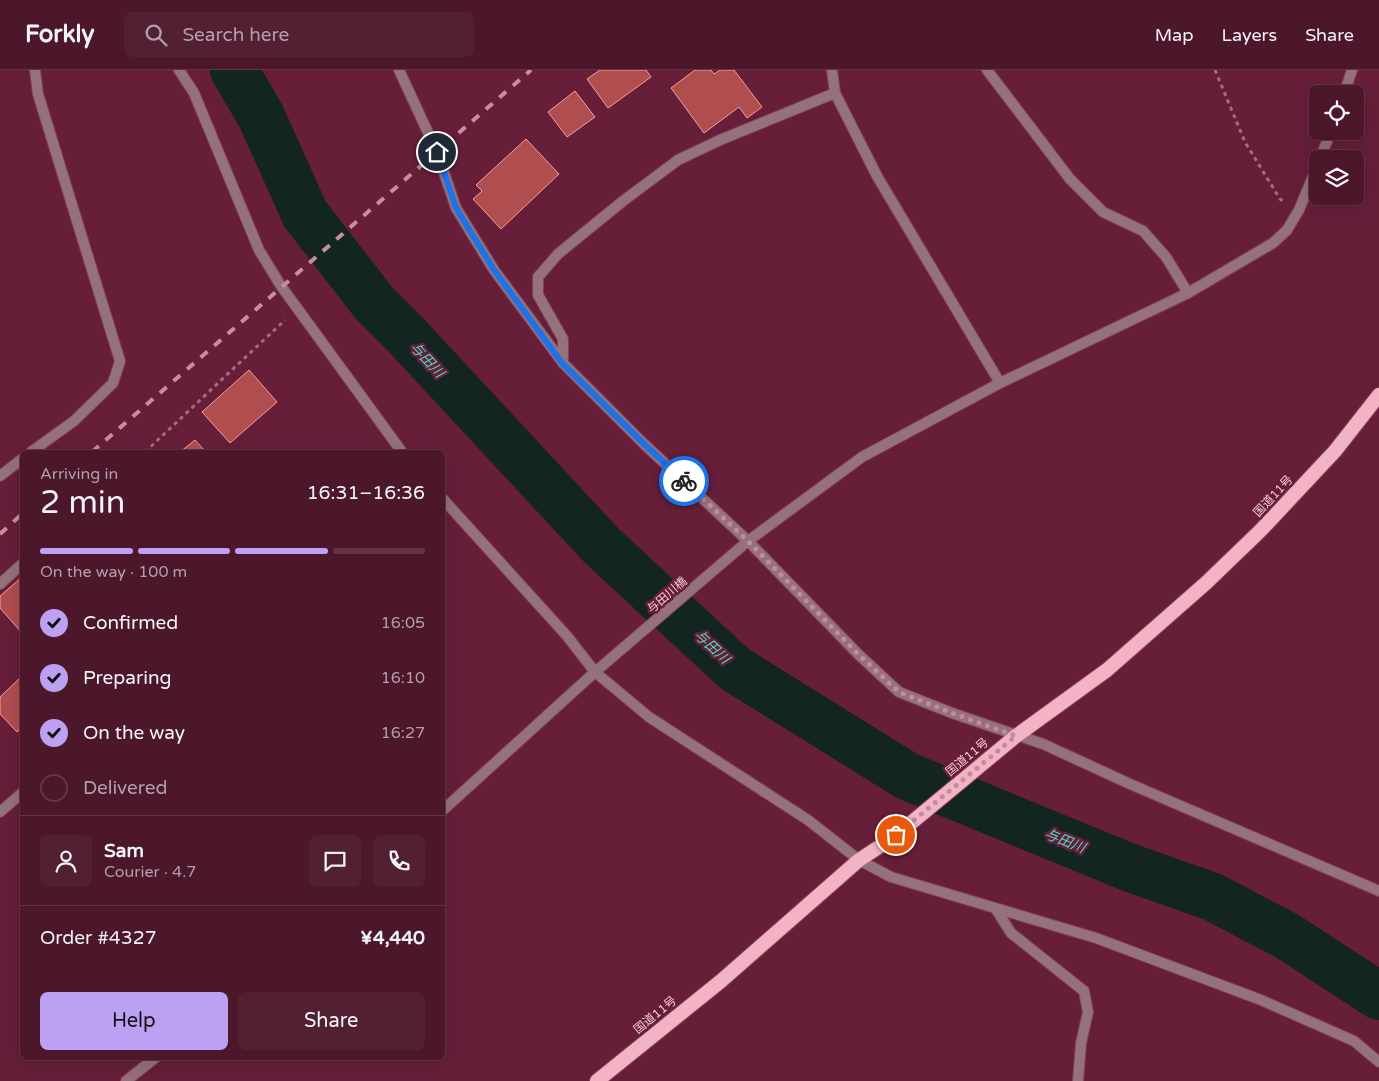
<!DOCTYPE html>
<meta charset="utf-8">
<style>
body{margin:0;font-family:"Varela Round","Noto Sans JP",sans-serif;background:#531f33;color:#f1f3f6;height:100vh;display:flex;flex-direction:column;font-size:19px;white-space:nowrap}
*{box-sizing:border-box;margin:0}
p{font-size:16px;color:#b29fa9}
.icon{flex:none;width:28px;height:28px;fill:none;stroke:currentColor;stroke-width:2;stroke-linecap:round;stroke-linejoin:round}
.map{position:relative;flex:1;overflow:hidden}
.sheet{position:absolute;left:20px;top:380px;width:425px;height:610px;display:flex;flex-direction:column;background:#4c162b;border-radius:8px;box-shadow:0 5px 20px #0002,0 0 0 1px #633547}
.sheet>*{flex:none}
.buttons{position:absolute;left:1309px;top:15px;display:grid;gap:10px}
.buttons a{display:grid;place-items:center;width:55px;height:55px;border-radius:8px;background:#4c162b;box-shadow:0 5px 20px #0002,0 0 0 1px #633547;font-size:25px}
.pin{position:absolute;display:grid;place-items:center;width:42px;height:42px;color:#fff;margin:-21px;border:2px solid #fff;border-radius:50%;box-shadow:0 1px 5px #0007}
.courier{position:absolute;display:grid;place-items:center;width:50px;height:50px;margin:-25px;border:4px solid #1a73e8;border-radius:50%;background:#fff;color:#222;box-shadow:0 1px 6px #0007}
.head em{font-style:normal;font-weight:600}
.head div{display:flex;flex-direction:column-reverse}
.head{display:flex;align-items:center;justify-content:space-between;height:85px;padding:0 20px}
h1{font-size:32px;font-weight:600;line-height:38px}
.bar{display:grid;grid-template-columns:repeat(4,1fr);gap:8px 5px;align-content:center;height:60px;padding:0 20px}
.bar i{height:6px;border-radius:4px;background:#633547}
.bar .current{background:#bca0f2}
.bar p{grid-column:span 4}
.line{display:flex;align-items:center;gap:12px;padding:0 20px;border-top:1px solid #633547}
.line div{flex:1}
.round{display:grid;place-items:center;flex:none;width:52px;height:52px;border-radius:8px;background:#531f33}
ol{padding:0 20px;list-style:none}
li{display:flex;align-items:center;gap:15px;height:55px}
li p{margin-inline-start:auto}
li .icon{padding:5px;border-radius:50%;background:#bca0f2;color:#111;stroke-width:4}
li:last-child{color:#b29fa9}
li i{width:28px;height:28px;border:2px solid #633547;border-radius:50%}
.cta{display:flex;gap:10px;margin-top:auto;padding:10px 20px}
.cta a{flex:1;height:58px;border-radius:8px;background:#bca0f2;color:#111;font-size:20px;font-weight:600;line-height:58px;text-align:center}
.cta a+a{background:#531f33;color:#f1f3f6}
header{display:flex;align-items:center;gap:30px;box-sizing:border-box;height:70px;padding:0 25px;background:#4c162b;border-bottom:1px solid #633547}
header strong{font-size:24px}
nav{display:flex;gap:28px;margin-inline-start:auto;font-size:18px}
.search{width:350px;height:45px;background:#531f33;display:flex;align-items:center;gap:12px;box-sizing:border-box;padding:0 18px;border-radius:8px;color:#b29fa9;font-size:19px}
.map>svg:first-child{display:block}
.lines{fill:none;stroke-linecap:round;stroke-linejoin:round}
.river{stroke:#122521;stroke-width:48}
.building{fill:#b04d4f;stroke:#f79f9d}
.minor-casing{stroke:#834058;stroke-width:12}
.tertiary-casing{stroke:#834058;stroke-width:12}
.trunk-casing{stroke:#834058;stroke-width:16}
.path{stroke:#a76b7f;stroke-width:3;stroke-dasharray:4 4;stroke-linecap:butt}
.minor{stroke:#95717b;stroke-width:10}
.tertiary{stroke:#95717b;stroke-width:10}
.trunk{stroke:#f2b3c4;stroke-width:14}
.rail{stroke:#c58f9f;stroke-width:4;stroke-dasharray:9 9;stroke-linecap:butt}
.done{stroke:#c38c9d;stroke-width:5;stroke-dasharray:0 9}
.route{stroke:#1a73e8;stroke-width:6}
.labels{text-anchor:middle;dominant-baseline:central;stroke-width:5;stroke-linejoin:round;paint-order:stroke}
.street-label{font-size:12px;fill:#f5c8d3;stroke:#661e39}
.water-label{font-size:14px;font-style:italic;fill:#49ddc7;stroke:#661e39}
</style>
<header>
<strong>Forkly</strong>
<div class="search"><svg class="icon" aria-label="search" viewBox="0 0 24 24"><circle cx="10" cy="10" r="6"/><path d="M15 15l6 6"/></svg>Search here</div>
<nav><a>Map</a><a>Layers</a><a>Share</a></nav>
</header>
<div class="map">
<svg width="1379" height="1011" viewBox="0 0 1379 1011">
<rect width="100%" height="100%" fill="#661e39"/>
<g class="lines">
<path class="river" d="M234,0l27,46 44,98 69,89 32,32 196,211 133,123 172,107 221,91 85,30 74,39 92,60"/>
</g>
<g class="building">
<path d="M600,0h46l5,7 -43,31 -21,-29z"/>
<path d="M695,0h16l3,4 6,-4h14l28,37 -15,11 -8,-11 -35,26 -33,-45z"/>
<path d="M575,21l20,26 -28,20 -19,-25z"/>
<path d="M526,69l33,35 -58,55 -28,-30 9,-8 -6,-6z"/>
<path d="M249,300l28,32 -47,41 -28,-31z"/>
<path d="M195,370l11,12h-26z"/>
<path d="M22,507v56l-22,-25v-12z"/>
<path d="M22,606v51l-5,5 -17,-18v-17z"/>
</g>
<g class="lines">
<defs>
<g id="minor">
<path d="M179,0l15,23 65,157 22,36 121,166"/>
<path d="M399,0l38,82 19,56 38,62 69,93 80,80 105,98 111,114 40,37 53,21 91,31 87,40 249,107"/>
<path d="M832,0l3,23 42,83 123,207"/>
<path d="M987,0l83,109 33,33 40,19 23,26 22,36"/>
<path d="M1344,24l8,-24"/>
<path d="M1320,89l11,-28"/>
<path d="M563,293v-24l-25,-44v-18l20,-23 65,-53 55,-41 42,-20 115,-47"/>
<path d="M31,382l43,-31 39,-38 7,-22 -82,-267 -3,-24"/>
<path d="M0,406l22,-17"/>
<path d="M442,428l125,138 28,36 54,45 159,103 51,40"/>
<path d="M0,514l22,-20"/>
<path d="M442,741l153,-139 153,-131 114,-84 138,-74 188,-90 85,-50 14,-13 12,-20 19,-46"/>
<path d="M0,742l22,-19"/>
<path d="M996,839l15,24 73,58 4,21 -7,31 -3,38"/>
<path d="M126,1011l29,-23"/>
</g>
<path id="tertiary" d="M859,790l32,17 205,61 165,62 93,41 25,21"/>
<path id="trunk" d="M597,1011l124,-100 138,-121 35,-23 122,-101 91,-66 99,-87 55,-53 74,-79 44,-56"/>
</defs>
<use href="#minor" class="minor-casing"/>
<use href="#tertiary" class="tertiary-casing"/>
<use href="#trunk" class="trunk-casing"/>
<g class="path">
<path d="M1215,0l30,72 35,57 3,2"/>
<path d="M145,382l140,-132"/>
</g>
<use href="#minor" class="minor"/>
<use href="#tertiary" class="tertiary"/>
<use href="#trunk" class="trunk"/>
<g class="rail">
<path d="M92,382l439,-382"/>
<path d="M0,464l22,-20"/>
</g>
</g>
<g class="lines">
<path class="done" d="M684,411l64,60 111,114 40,37 53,21 64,23 -120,99"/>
<path class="route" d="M437,82l19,56 38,62 68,93 81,80 41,38"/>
</g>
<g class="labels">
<g class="street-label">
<text transform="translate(1273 426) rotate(-47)">国道11号</text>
<text transform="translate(667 525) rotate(-41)">与田川橋</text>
<text transform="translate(967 687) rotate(-40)">国道11号</text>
<text transform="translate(655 945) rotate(-39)">国道11号</text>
</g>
<g class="water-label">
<text transform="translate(427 290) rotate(47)">与田川</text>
<text transform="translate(712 577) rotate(43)">与田川</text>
<text transform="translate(1065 771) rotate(22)">与田川</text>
</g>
</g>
</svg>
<div class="buttons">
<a><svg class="icon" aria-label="locate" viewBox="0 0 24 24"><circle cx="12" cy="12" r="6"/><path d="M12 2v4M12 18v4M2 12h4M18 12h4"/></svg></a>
<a><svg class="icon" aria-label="layers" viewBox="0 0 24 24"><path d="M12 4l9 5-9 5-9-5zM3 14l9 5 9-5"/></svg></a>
</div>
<div class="pin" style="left:896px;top:765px;background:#ea580c"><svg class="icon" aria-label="bag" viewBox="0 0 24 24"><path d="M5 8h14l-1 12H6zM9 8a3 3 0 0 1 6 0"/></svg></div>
<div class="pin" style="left:437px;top:82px;background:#1f2937"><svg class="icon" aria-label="home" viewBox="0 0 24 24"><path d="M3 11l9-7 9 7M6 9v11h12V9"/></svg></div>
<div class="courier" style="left:684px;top:411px"><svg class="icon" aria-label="bike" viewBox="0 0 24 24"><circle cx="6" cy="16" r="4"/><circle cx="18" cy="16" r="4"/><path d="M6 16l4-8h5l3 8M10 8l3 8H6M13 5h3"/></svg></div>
<section class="sheet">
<div class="head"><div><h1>2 min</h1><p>Arriving in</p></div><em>16:31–16:36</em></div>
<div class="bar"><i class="current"></i><i class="current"></i><i class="current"></i><i></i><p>On the way · 100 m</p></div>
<ol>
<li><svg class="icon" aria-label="check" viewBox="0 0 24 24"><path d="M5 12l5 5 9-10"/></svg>Confirmed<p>16:05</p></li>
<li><svg class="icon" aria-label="check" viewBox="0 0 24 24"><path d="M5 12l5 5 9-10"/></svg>Preparing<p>16:10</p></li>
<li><svg class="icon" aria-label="check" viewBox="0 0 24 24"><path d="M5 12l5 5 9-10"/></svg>On the way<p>16:27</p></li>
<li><i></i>Delivered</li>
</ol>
<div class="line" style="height:90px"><a class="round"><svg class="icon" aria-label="person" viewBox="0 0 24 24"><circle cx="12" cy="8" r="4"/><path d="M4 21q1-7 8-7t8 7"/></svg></a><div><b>Sam</b><p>Courier · 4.7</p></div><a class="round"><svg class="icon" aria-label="chat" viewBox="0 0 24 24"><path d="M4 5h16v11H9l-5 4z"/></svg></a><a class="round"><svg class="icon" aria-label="phone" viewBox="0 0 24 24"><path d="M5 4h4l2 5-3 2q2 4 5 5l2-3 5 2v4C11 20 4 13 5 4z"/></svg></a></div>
<div class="line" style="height:65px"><div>Order #4327</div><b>¥4,440</b></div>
<div class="cta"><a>Help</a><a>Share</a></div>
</section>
</div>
